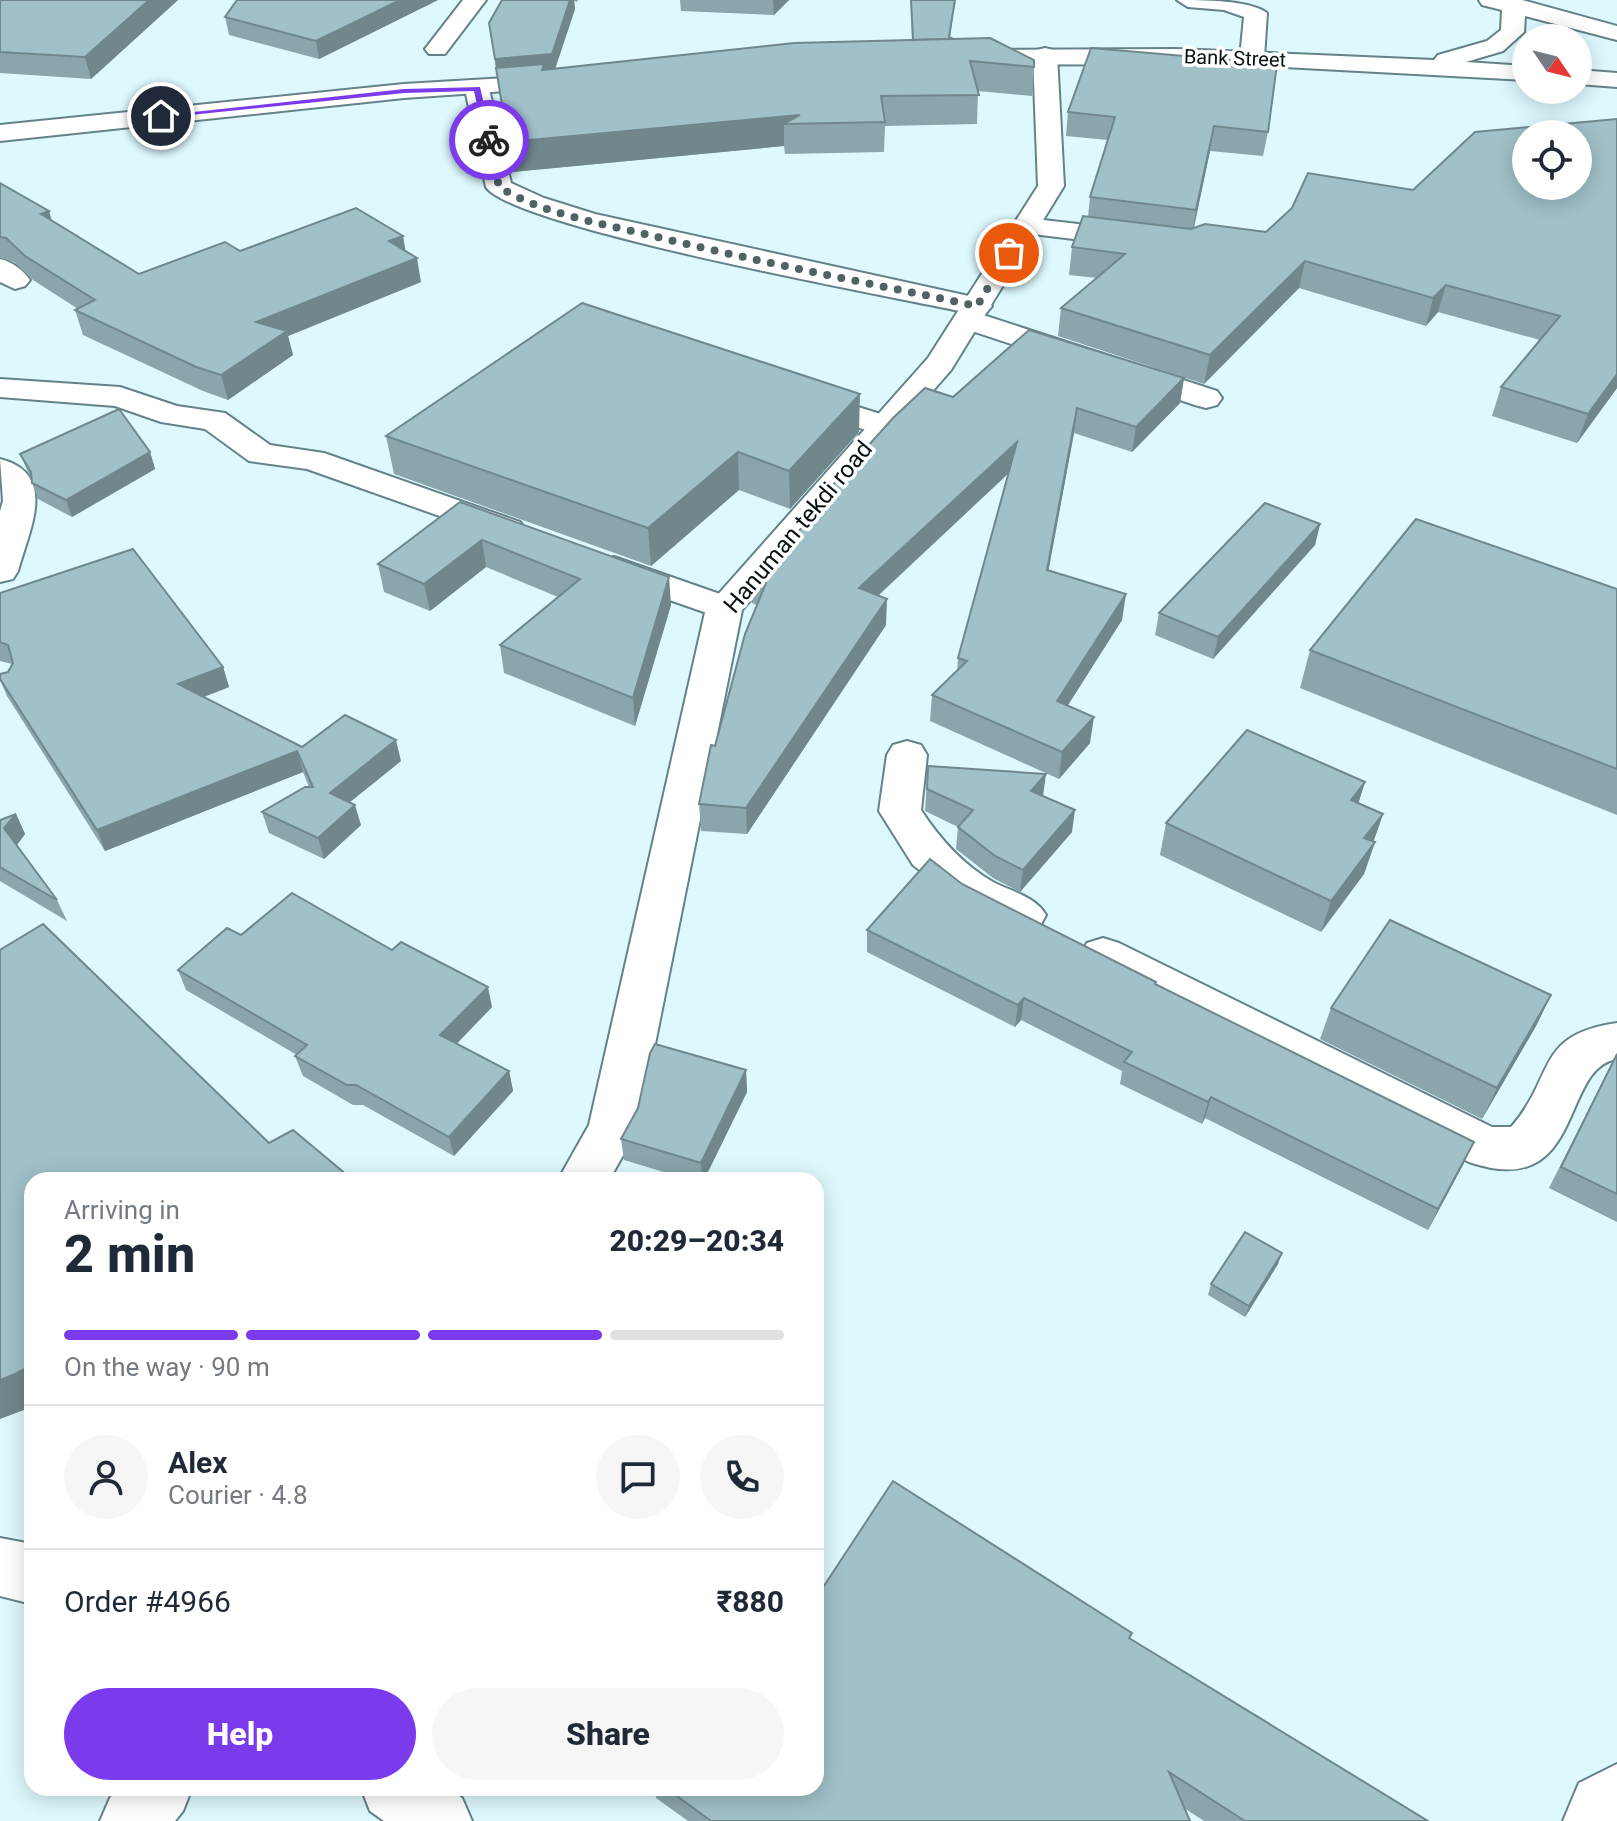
<!DOCTYPE html>
<meta charset="utf-8">
<style>
body{margin:0;font-family:Roboto,sans-serif;background:#f6f6f7;color:#1f2937;height:100vh;display:flex;flex-direction:column;font-size:30px;white-space:nowrap}
*{box-sizing:border-box;margin:0}
p{font-size:26px;color:#747a83}
.icon{flex:none;width:44px;height:44px;fill:none;stroke:currentColor;stroke-width:2;stroke-linecap:round;stroke-linejoin:round}
.map{position:relative;flex:1;overflow:hidden}
.panel{position:absolute;left:24px;top:1172px;width:800px;height:624px;display:flex;flex-direction:column;background:#fff;border-radius:24px;box-shadow:0 4px 20px #0003}
.panel>*{flex:none}
.needle{width:52px;rotate:125deg}
.controls{position:absolute;left:1512px;top:24px;display:grid;gap:16px}
.controls a{display:grid;place-items:center;width:80px;height:80px;border-radius:50%;background:#fff;box-shadow:0 4px 20px #0003;font-size:40px}
.pin{position:absolute;display:grid;place-items:center;width:68px;height:68px;color:#fff;margin:-34px;border:4px solid #fff;border-radius:50%;box-shadow:0 2px 8px #0007}
.courier{position:absolute;display:grid;place-items:center;width:80px;height:80px;margin:-40px;border:6px solid #7c3aed;border-radius:50%;background:#fff;color:#222;box-shadow:0 2px 10px #0007}
.headline em{font-style:normal;font-weight:800}
.headline div{display:flex;flex-direction:column-reverse}
.headline{display:flex;align-items:center;justify-content:space-between;height:136px;padding:0 40px}
h1{font-size:52px;font-weight:800;line-height:60px}
.bar{display:grid;grid-template-columns:repeat(4,1fr);gap:12px 8px;align-content:center;height:96px;padding:0 40px}
.bar i{height:10px;border-radius:6px;background:#e0e1e3}
.bar .active{background:#7c3aed}
.bar p{grid-column:span 4}
.line{display:flex;align-items:center;gap:20px;padding:0 40px;border-top:2px solid #e0e1e3}
.line div{flex:1}
.round{display:grid;place-items:center;flex:none;width:84px;height:84px;border-radius:42px;background:#f6f6f7}
.action{display:flex;gap:16px;margin-top:auto;padding:16px 40px}
.action a{flex:1;height:92px;border-radius:48px;background:#7c3aed;color:#fff;font-size:32px;font-weight:800;line-height:92px;text-align:center}
.action a+a{background:#f6f6f7;color:#1f2937}
.map>svg:first-child{display:block}
.lines{fill:none;stroke-linecap:round;stroke-linejoin:round}
.street-casing{stroke:#638289;stroke-width:4}
.secondary-casing{stroke:#638289;stroke-width:4}
.primary-casing{stroke:#638289;stroke-width:4}
.street{fill:#fff;fill-rule:evenodd}
.secondary{fill:#fff;fill-rule:evenodd}
.primary{fill:#fff;fill-rule:evenodd}
.wall{fill:#8aa6ac}
.shaded-wall{fill:#70878c}
.building{fill:#a0c1c8;stroke:#70878c;stroke-width:2;fill-rule:evenodd}
.route{fill:#7c3aed}
.done{stroke:#516265;stroke-width:8;stroke-dasharray:0 14.4}
.labels{text-anchor:middle;dominant-baseline:central;stroke-width:7;stroke-linejoin:round;paint-order:stroke}
.far-street-label{font-size:20px;fill:#051113;stroke:#fff}
.street-label{font-size:24px;fill:#051113;stroke:#fff}
</style>
<div class="map">
<svg width="1617" height="1821" viewBox="0 0 1617 1821">
<rect width="100%" height="100%" fill="#ddf9fe"/>
<g class="lines">
<defs>
<g id="street">
<path d="M463,0h23l-41,54h-16l-4,-5z"/>
<path d="M1177,0c25,0 73,0 90,13l-3,45 -4,5h-16l-4,-5 4,-41 -20,-7 -36,-3z"/>
<path d="M477,82l9,2 3,5 22,94 33,15 51,16 392,86 5,6 -5,6 -7,2 237,77 5,7 -5,7 -11,3 -11,-3 -238,-79 -4,-6 4,-6 7,-2c-70,-15 -450,-84 -478,-125l-21,-98 3,-5z"/>
<path d="M1026,218l113,13 10,2 4,6 -4,6 -10,2 -123,-15 -4,-6 4,-6z"/>
<path d="M0,259c12,3 22,10 30,21l-5,6 -10,3 -15,-7z"/>
<path d="M0,379l120,8 57,19 48,7 45,32 54,8 196,69 5,7 -5,7 -12,3 -12,-3 -189,-67 -58,-8 -44,-32 -44,-7 -46,-16 -115,-9z"/>
<path d="M801,389l92,29 5,7 -5,7 -11,3 -92,-29 -5,-7 5,-7z"/>
<path d="M0,459c59,15 29,71 18,112l-5,8 -13,3v-71l3,-10z"/>
<path d="M614,557l123,43 5,8 -5,8 -13,3 -123,-43 -5,-8 5,-8z"/>
<path d="M907,741l14,4 6,10 -6,55c19,29 41,54 72,72 19,10 42,14 53,33l-6,11 -16,5 -63,-28 -48,-38 -34,-54 8,-56 6,-10z"/>
<path d="M1103,938l16,5 373,184h19c45,-51 23,-92 106,-104v36c-58,9 -31,143 -148,103l-382,-195 -7,-12 7,-12z"/>
<path d="M118,1788h74l-9,23 -8,10h-75l10,-23z"/>
</g>
<g id="secondary">
<path d="M1045,48l8,2 4,5 7,131 -113,184 -209,240 -104,519 -29,51h-51l31,-55 117,-517 222,-250 110,-172 -5,-131 4,-5z"/>
<path d="M0,1538l32,6v60l-32,-8z"/>
<path d="M1617,1764v57h-54l16,-38z"/>
<path d="M361,1788h87l14,10 10,23h-88l-14,-10z"/>
</g>
<g id="primary">
<path d="M1479,0h43l95,26v14l-92,-24 -1,16 -21,19 -37,11 60,4v14l-280,-15 -281,-1 -8,-2 -4,-5 4,-5 8,-2 211,-1 258,11 4,-5 49,-14 14,-11 1,-20 -20,-5z"/>
<path d="M1578,70l39,3v14l-39,-3z"/>
<path d="M557,75l9,2 3,5 -3,5 -162,11 -404,43v-16l404,-41z"/>
</g>
</defs>
<use href="#street" class="street-casing"/>
<use href="#secondary" class="secondary-casing"/>
<use href="#primary" class="primary-casing"/>
<use href="#street" class="street"/>
<use href="#secondary" class="secondary"/>
<use href="#primary" class="primary"/>
</g>
<g class="wall">
<path d="M0,0h178l-87,79 -91,-6z"/>
<path d="M438,0l-119,59 -90,-24 -4,-18z"/>
<path d="M502,0h76l-1,2 -3,-1 1,8 -20,60 357,-29 -1,-40h44l-5,37 84,30 -2,29 -54,-5 -1,33 -92,2 -1,26 -99,2 -1,-8 -272,26 -23,-149z"/>
<path d="M680,0h109l-15,15 -93,-4z"/>
<path d="M1068,112l200,20 -5,24 -53,-5 -16,77 72,4 147,-42 204,-71v269l-40,55 -85,-27 9,-29 39,-47 -102,-28 -12,14 -127,-38 -95,96 -146,-48 3,-28 36,-30 -28,-3 3,-28 16,-30 2,-20 18,-57 -42,-4z"/>
<path d="M0,183l52,37 87,54 101,-23 163,-15 2,15 16,31 -133,54 5,19 -65,45 -25,-9 -120,-56 -8,-25 3,-1 -45,-29 -19,-18 -14,-4z"/>
<path d="M1184,378l-4,25 -48,49 -58,-19 -26,137 74,50 -54,85 22,38 -31,36 -129,-58 2,-26 25,-24 1,-13 51,-185 -131,123 8,29 -139,209 -46,-3 -2,-27 58,-199 -5,-2 -1,-25 72,-71v-11l130,-99z"/>
<path d="M859,432l-69,77 -51,-19 -88,76 -257,-92 -8,-38z"/>
<path d="M150,452l5,17 -83,48 -34,-18 -7,-20 -11,-25z"/>
<path d="M460,502l211,103 -36,121 -131,-53 -4,-28 58,-48 -72,-30 -56,44 -46,-19 -6,-28z"/>
<path d="M1320,524l-5,21 -102,114 -58,-24 4,-22z"/>
<path d="M1617,589v226l-317,-127 10,-38z"/>
<path d="M0,593l223,74 6,20 -25,10 98,50 99,14 -51,41 11,23 -37,34 -55,-26 -7,-21 47,-25 -6,-15 -198,79 -98,-155 -7,-16v-6l8,-2 4,-8 -12,-3z"/>
<path d="M928,766l115,30 29,36 -52,60 -27,-14 -37,-29 2,-22 -33,-16z"/>
<path d="M1365,782l-7,21 25,11 -10,28h2l-11,32 -43,58 -161,-77 6,-32z"/>
<path d="M16,814l9,20 -8,11 40,55 10,21 -67,-40v-61z"/>
<path d="M962,884l193,100 309,179 -36,67 -223,-112 -3,6 -82,-40 2,-13 -101,-51 -6,7 -148,-75v-22z"/>
<path d="M241,935l251,72 -36,37 53,27 4,20 -59,65 -91,-51h-10l-50,-29 -8,-20 2,-1 -111,-65 -8,-20z"/>
<path d="M1551,995l-15,31 -54,93 -162,-80 11,-31z"/>
<path d="M1617,1053v169l-68,-34z"/>
<path d="M746,1070l1,22 -43,88h-14l-66,-20 -3,-21z"/>
<path d="M1278,1264l-33,53 -37,-22 3,-11z"/>
<path d="M1130,1639l298,182h-224l-20,-13 6,13h-502l-32,-23 -2,-10h162z"/>
</g>
<g class="shaded-wall">
<path d="M149,0h29l-87,79 -6,-22z"/>
<path d="M400,0h38l-119,59 -3,-18z"/>
<path d="M570,0h4l1,9 -21,63 -58,-4 1,9 -2,-18z"/>
<path d="M773,0h16l-15,15z"/>
<path d="M800,115l-16,9v22l-272,26 -4,-30z"/>
<path d="M1214,126l-4,25 -18,84 4,-25z"/>
<path d="M49,211l7,23 -15,-20z"/>
<path d="M403,236l4,24 -18,-19z"/>
<path d="M417,258l4,24 -133,54 5,19 -65,45 -7,-25 35,-53z"/>
<path d="M1305,261l-6,27 -95,96 6,-29z"/>
<path d="M1446,285l-8,27 -12,14 7,-28z"/>
<path d="M1617,374v14l-40,55 11,-29z"/>
<path d="M1184,378l-4,25 -48,49 4,-25z"/>
<path d="M860,394l-1,38 -69,77 -1,-38z"/>
<path d="M1077,408l-3,25 -30,162 3,-25z"/>
<path d="M1017,442l-2,25 -157,147 1,-26z"/>
<path d="M150,452l5,17 -83,48 -6,-17z"/>
<path d="M738,452l1,38 -88,76 -3,-38z"/>
<path d="M1320,524l-5,21 -102,114 5,-22z"/>
<path d="M482,540l4,27 -56,44 -6,-27z"/>
<path d="M669,577l2,28 -36,121 -2,-28z"/>
<path d="M1126,594l-4,26 -68,107 3,-26z"/>
<path d="M887,599l-1,26 -139,209 -1,-26z"/>
<path d="M223,667l6,20 -44,17 -7,-20z"/>
<path d="M1094,717l-4,26 -31,36 3,-27z"/>
<path d="M396,740l5,21 -66,53 -5,-21z"/>
<path d="M297,751l6,21 -198,79 -8,-21z"/>
<path d="M1046,774l-3,22 -12,-5z"/>
<path d="M1365,782l-10,32 -4,-14z"/>
<path d="M355,805l6,20 -37,34 -6,-21z"/>
<path d="M1075,810l-3,22 -52,60 3,-22z"/>
<path d="M16,814l9,20 -11,15 -10,-21z"/>
<path d="M1383,814l-11,32 -8,-8z"/>
<path d="M1375,842l-11,32 -43,58 10,-31z"/>
<path d="M488,987l4,20 -47,49 -5,-21z"/>
<path d="M1551,995l-15,31 -54,93 15,-31z"/>
<path d="M1024,998l-3,22 -6,7 3,-22z"/>
<path d="M746,1070l1,22 -43,88h-2l-1,-17z"/>
<path d="M509,1071l4,20 -59,65 -5,-19z"/>
<path d="M1211,1097l-6,21 -3,6 6,-22z"/>
<path d="M1474,1142l-10,21 -36,67 10,-21z"/>
<path d="M1282,1253l-4,11 -33,53 4,-11z"/>
<path d="M32,1365v42l-32,12v-39z"/>
</g>
<g class="building">
<path d="M0,0h149l-64,57 -85,-5z"/>
<path d="M237,0h163l-84,41 -91,-24z"/>
<path d="M502,0h68l-18,54 -57,5 -6,-36z"/>
<path d="M911,0h44l-6,37 4,2 -40,1z"/>
<path d="M990,38l44,22v7l-64,-6 9,34 -98,1 4,26 -101,2 16,-9 -292,27 -12,-74 48,-4 -2,6 252,-27z"/>
<path d="M1091,48l186,16 -9,68 -54,-6 -18,84 -106,-13 25,-80 -47,-5z"/>
<path d="M1617,119v255l-29,40 -87,-27 59,-71 -114,-31 -13,13 -128,-37 -95,94 -149,-47 64,-54 -53,-7 11,-31 108,13 14,-5 61,8 26,-24 16,-35 105,17 62,-58zM1526,134h52v52h-52z"/>
<path d="M0,183l49,28 -8,3 98,60 86,-32 15,9 116,-43 47,28 -14,5 28,17 -161,64 31,9 -66,44 -25,-8 -121,-57 20,-10 -70,-44 -19,-18 -6,-1z"/>
<path d="M582,303l278,91 -71,77 -51,-19 -90,76 -262,-92z"/>
<path d="M1029,330l155,48 -48,49 -59,-19 -30,162 79,24 -69,107 37,16 -32,35 -130,-57 35,-34 -9,-3 59,-216 -158,146 28,11 -141,209 -47,-4 12,-59 4,1 30,-112 21,-51 -15,-5 80,-79 -8,-3 70,-78 32,-30 28,9z"/>
<path d="M119,409l31,43 -84,48 -34,-17 -1,-11 -11,-18z"/>
<path d="M460,502l209,75 -36,121 -133,-53 80,-66 -98,-39 -58,44 -46,-20z"/>
<path d="M1265,503l55,21 -102,113 -59,-24z"/>
<path d="M1416,519l201,70v180l-307,-119z"/>
<path d="M133,549l90,118 -45,17 124,63 43,-32 51,25 -66,53 25,12 -37,33 -56,-26 43,-25h8l-16,-36 -200,79 -97,-151v-5l8,-2 5,-9 -5,-18 -8,-3v-49z"/>
<path d="M1247,730l118,52 -14,18 32,14 -19,24 11,4 -44,59 -165,-78z"/>
<path d="M928,766l118,8 -15,17 44,19 -52,60 -28,-14 -37,-29 15,-17 -46,-21z"/>
<path d="M16,814l-12,14 53,72 -57,-33v-47z"/>
<path d="M930,859l32,25 194,98 -1,2 319,158 -36,67 -227,-112 -3,5 -84,-40 8,-10 -108,-54 -6,7 -151,-75z"/>
<path d="M292,893l100,57 9,-8 87,45 -48,48 69,36 -60,66 -93,-52h-9l-52,-29 12,-11 -129,-75 49,-42 14,7z"/>
<path d="M1390,920l161,75 -54,93 -166,-80z"/>
<path d="M43,924l226,219 24,-13 60,50h-321v185l-17,9 -15,6v-430z"/>
<path d="M655,1044l91,26 -45,93 -80,-24 17,-31 12,-55z"/>
<path d="M1617,1054v140l-56,-27z"/>
<path d="M1245,1232l37,21 -33,53 -38,-22z"/>
<path d="M893,1481l239,152 -3,5 299,183h-183l-76,-49 21,49h-479l-45,-33h150v-190z"/>
</g>
<path class="route" d="M480,87l12,53 -3,2 -4,-2 -11,-49 -70,2 -243,25 -4,-2 247,-27z"/>
<g class="lines">
<path class="done" d="M489,140l10,47c44,27 101,36 150,48 109,27 219,48 328,71l32,-53"/>
</g>
<g class="labels">
<g class="far-street-label">
<text transform="translate(1235 58) rotate(2)">Bank Street</text>
</g>
<g class="street-label">
<text transform="translate(798 527) rotate(-50)">Hanuman tekdi road</text>
</g>
</g>
</svg>
<div class="controls">
<a><svg class="needle" viewBox="-14 -14 28 28"><path d="M0-13l5 13h-10z" fill="#e53935"/><path d="M0 13l5-13h-10z" fill="#747a83"/></svg></a>
<a><svg class="icon" aria-label="locate" viewBox="0 0 24 24"><circle cx="12" cy="12" r="6"/><path d="M12 2v4M12 18v4M2 12h4M18 12h4"/></svg></a>
</div>
<div class="pin" style="left:1009px;top:253px;background:#ea580c"><svg class="icon" aria-label="bag" viewBox="0 0 24 24"><path d="M5 8h14l-1 12H6zM9 8a3 3 0 0 1 6 0"/></svg></div>
<div class="pin" style="left:161px;top:116px;background:#1f2937"><svg class="icon" aria-label="home" viewBox="0 0 24 24"><path d="M3 11l9-7 9 7M6 9v11h12V9"/></svg></div>
<div class="courier" style="left:489px;top:140px"><svg class="icon" aria-label="bike" viewBox="0 0 24 24"><circle cx="6" cy="16" r="4"/><circle cx="18" cy="16" r="4"/><path d="M6 16l4-8h5l3 8M10 8l3 8H6M13 5h3"/></svg></div>
<section class="panel">
<div class="headline"><div><h1>2 min</h1><p>Arriving in</p></div><em>20:29–20:34</em></div>
<div class="bar"><i class="active"></i><i class="active"></i><i class="active"></i><i></i><p>On the way · 90 m</p></div>
<div class="line" style="height:144px"><a class="round"><svg class="icon" aria-label="person" viewBox="0 0 24 24"><circle cx="12" cy="8" r="4"/><path d="M4 21q1-7 8-7t8 7"/></svg></a><div><b>Alex</b><p>Courier · 4.8</p></div><a class="round"><svg class="icon" aria-label="chat" viewBox="0 0 24 24"><path d="M4 5h16v11H9l-5 4z"/></svg></a><a class="round"><svg class="icon" aria-label="phone" viewBox="0 0 24 24"><path d="M5 4h4l2 5-3 2q2 4 5 5l2-3 5 2v4C11 20 4 13 5 4z"/></svg></a></div>
<div class="line" style="height:104px"><div>Order #4966</div><b>₹880</b></div>
<div class="action"><a>Help</a><a>Share</a></div>
</section>
</div>
